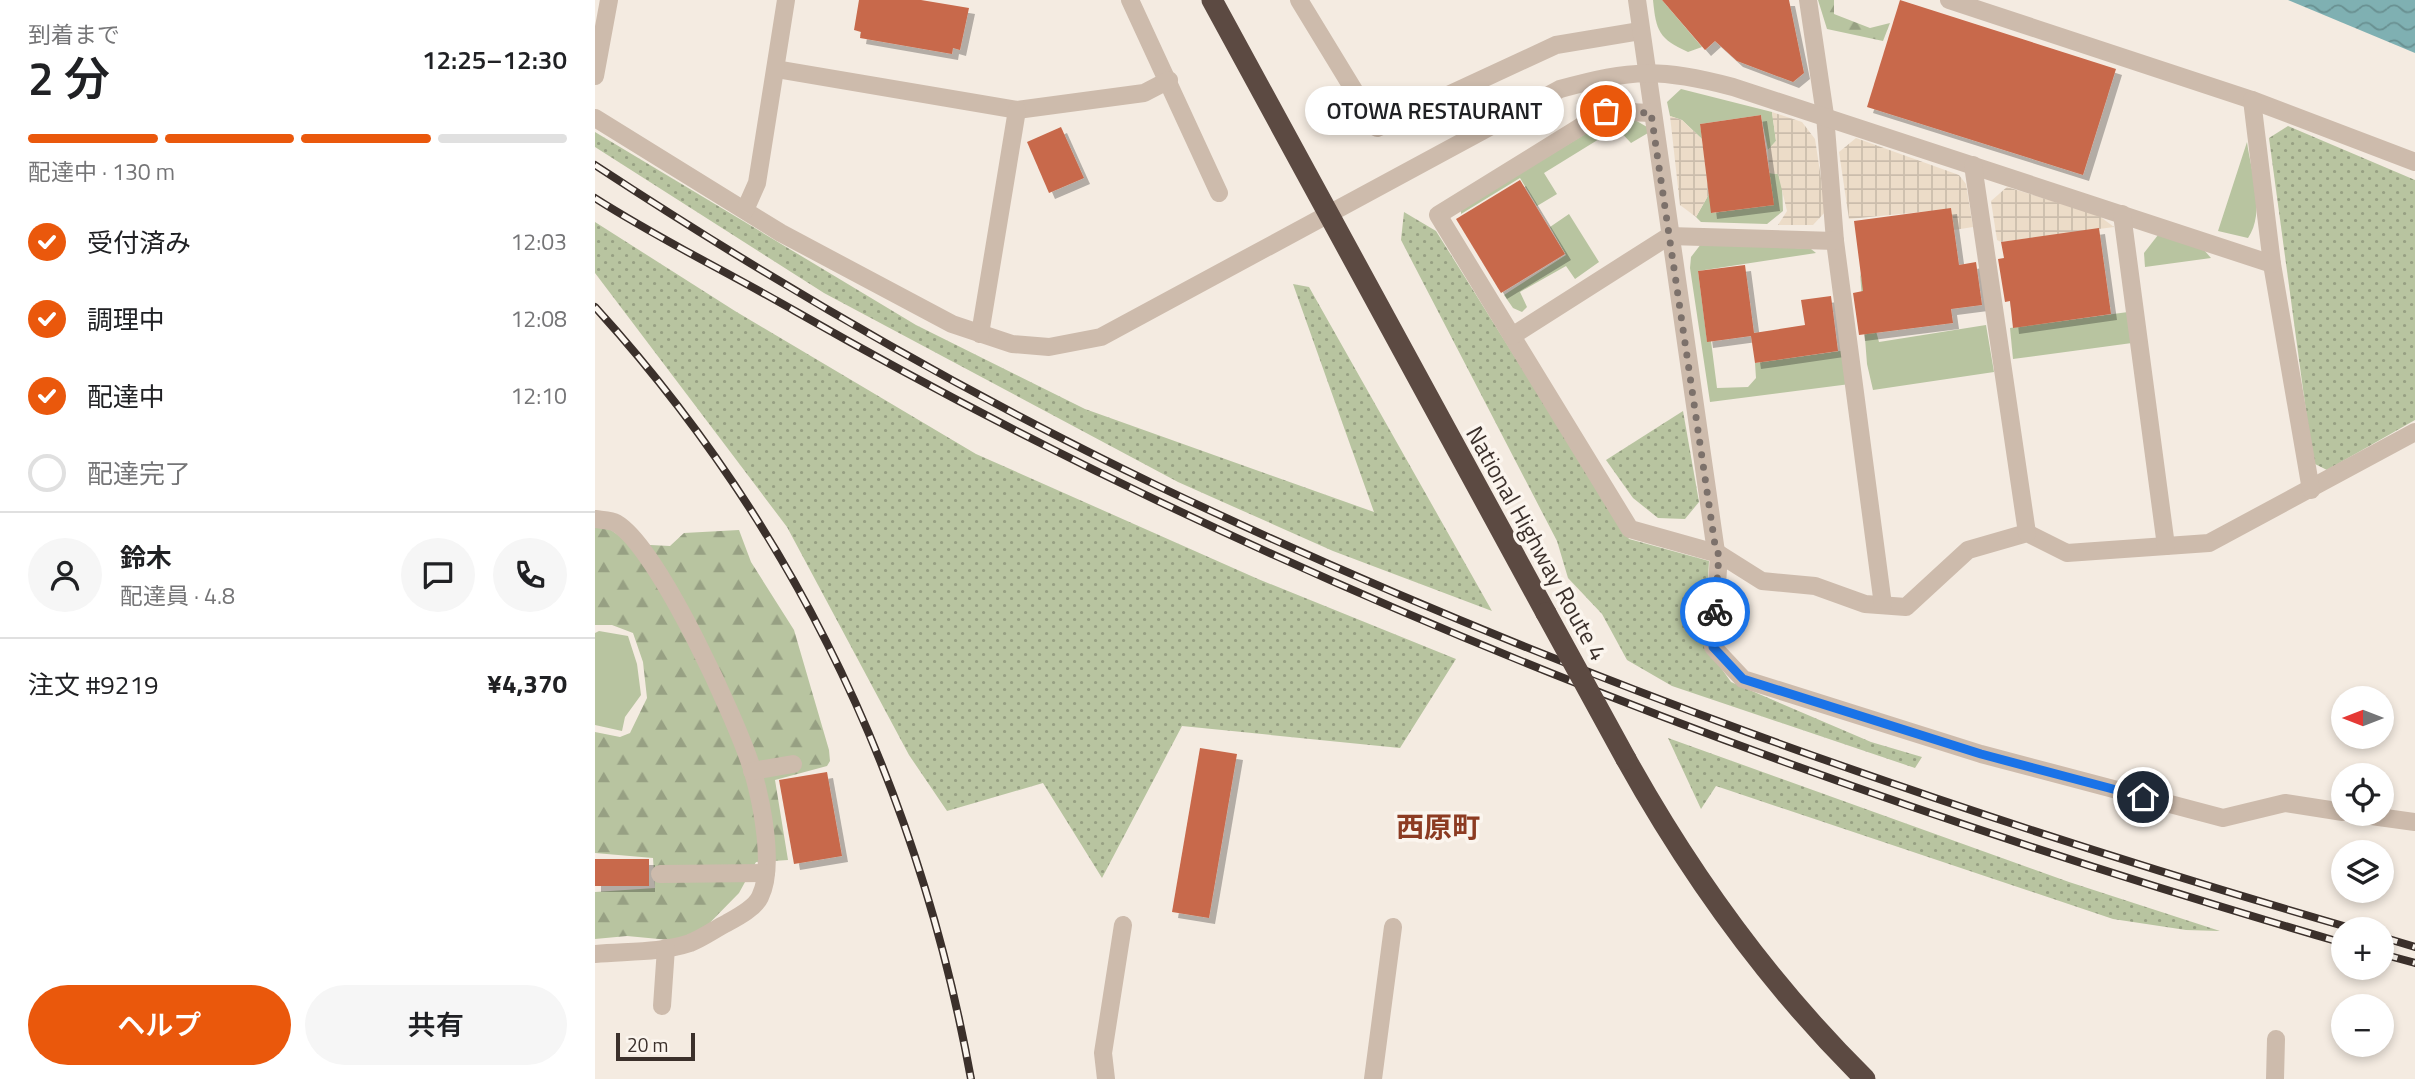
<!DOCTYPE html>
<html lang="ja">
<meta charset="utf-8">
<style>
body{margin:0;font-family:"Titillium Web","Noto Sans JP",sans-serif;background:#f6f6f6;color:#202124;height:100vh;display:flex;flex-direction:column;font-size:26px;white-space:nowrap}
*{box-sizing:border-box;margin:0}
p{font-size:23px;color:#757577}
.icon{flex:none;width:38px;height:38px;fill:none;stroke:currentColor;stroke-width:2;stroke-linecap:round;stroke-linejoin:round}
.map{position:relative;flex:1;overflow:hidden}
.details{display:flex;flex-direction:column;background:#fff;width:595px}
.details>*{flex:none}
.needle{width:46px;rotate:270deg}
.controls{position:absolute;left:1736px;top:686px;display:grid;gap:14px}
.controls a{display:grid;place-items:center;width:63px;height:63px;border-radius:50%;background:#fff;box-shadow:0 4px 10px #0003;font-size:35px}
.scale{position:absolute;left:21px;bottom:18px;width:79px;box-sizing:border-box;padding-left:7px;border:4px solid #3b302b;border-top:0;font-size:19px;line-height:24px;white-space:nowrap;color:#3b302b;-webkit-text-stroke:5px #fbf5ee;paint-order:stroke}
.pin{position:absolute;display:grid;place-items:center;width:60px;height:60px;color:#fff;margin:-30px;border:4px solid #fff;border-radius:50%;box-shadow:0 2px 7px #0007}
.courier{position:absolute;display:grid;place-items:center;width:70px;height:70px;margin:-35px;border:5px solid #1a73e8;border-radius:50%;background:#fff;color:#222;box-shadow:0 2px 9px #0007}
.bubble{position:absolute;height:49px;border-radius:24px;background:#fff;box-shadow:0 4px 10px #0003;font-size:23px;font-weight:600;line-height:49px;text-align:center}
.head em{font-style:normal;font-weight:600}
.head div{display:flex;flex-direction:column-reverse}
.head{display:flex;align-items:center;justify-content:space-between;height:119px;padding:0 28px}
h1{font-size:46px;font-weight:600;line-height:52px}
.bar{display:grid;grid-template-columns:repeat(4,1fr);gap:10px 7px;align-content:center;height:84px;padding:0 28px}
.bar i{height:9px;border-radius:5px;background:#e0e0e0}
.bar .on{background:#ea580c}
.bar p{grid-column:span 4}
.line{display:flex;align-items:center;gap:18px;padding:0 28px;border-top:2px solid #e0e0e0}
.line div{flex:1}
.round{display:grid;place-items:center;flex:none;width:74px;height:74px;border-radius:37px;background:#f6f6f6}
ol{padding:0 28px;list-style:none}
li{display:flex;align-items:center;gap:21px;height:77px}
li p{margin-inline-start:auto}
li .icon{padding:7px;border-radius:50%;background:#ea580c;color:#fff;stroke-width:4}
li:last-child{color:#757577}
li i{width:38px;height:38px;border:4px solid #e0e0e0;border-radius:50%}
.button{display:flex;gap:14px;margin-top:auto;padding:14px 28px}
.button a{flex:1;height:80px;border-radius:42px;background:#ea580c;color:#fff;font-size:28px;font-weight:600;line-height:80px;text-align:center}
.button a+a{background:#f6f6f6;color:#202124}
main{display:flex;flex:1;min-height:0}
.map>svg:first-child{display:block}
.grass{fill:url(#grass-dots)}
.forest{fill:url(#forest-firs)}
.green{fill:#b8c4a0}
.plaza{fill:url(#plaza-grid)}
.water{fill:url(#water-waves)}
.building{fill:#c8694b;filter:url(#shadow)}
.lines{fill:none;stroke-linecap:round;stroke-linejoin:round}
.minor{stroke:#cdbbac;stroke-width:18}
.highway{stroke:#5c4a42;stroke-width:21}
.rail-casing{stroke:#3b302b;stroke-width:8}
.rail{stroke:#fbf5ee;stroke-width:5;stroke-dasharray:16;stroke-linecap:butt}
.highway-bridge{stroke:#5c4a42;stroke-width:21}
.done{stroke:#7c716b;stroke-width:7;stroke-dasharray:0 12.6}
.route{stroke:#1a73e8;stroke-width:9}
.labels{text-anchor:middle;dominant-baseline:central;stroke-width:7;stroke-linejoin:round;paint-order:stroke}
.street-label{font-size:24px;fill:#3b302b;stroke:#fbf5ee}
.quarter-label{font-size:28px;font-weight:bold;fill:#8c3b22;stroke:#fbf5ee}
</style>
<main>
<section class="details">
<div class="head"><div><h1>2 分</h1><p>到着まで</p></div><em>12:25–12:30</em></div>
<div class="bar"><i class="on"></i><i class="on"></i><i class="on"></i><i></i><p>配達中 · 130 m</p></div>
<ol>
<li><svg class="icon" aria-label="check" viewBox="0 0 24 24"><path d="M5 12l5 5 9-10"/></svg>受付済み<p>12:03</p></li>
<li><svg class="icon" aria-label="check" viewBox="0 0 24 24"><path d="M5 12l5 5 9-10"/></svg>調理中<p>12:08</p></li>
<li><svg class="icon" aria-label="check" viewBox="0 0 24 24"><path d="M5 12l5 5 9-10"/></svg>配達中<p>12:10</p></li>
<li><i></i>配達完了</li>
</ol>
<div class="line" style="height:126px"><a class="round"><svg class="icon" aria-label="person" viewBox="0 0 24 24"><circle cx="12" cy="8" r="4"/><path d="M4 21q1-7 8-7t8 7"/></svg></a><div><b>鈴木</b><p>配達員 · 4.8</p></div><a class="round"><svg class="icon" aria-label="chat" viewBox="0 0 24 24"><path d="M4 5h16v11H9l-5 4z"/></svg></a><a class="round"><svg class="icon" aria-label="phone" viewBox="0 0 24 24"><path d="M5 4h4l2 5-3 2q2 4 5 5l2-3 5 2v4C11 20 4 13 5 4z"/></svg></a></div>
<div class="line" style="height:91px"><div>注文 #9219</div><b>¥4,370</b></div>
<div class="button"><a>ヘルプ</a><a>共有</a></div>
</section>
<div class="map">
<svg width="1820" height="1079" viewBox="0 0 1820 1079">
<defs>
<pattern id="grass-dots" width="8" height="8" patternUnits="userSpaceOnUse" patternTransform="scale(1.75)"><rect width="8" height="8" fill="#b8c4a0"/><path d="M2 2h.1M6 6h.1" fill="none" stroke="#97a083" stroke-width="1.8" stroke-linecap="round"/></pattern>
<pattern id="forest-firs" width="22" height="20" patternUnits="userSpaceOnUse" patternTransform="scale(1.75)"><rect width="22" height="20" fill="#b8c4a0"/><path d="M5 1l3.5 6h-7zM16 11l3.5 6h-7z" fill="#97a083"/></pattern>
<pattern id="plaza-grid" width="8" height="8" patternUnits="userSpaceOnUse" patternTransform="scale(1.75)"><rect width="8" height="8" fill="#ecdcc8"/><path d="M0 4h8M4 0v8" fill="none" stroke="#cbbdac"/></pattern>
<pattern id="water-waves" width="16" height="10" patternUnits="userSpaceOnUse" patternTransform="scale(1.75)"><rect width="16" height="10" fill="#7fb0b2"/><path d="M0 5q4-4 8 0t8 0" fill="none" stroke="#699091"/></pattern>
<filter id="shadow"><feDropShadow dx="6" dy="6" stdDeviation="0" flood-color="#0004"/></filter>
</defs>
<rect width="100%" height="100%" fill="#f4ebe1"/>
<g class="grass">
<path d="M1693,126l127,54v240l-88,50 -14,-7 -44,-325z"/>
<path d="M0,132l321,193 169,84 289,103 -81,-228 16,3 183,324 -159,-60 -155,-69 -354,-189 -229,-146z"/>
<path d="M809,212l32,19 193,308 80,22 -5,83 27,38 140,60 51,15 -7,11 -243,-82 -45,-26 -25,-46 -34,-36 -11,-37 -156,-301z"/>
<path d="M0,222l140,89 241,143 282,125 198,80 -56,89 -218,-22 -80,152 -59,-95 -96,28 -38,-56 -122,-228 -192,-254z"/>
<path d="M1088,411l16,91 -14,17 -27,-1 -25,-20 -27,-38z"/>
<path d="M1073,738l401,144 151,49 -34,-1 -73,-11 -397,-133 -15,23z"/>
</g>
<g class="forest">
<path d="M1223,0h16v14l36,14 20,-5 -7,18 -56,-12z"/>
<path d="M0,526l16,4 20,14 39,2 14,-13 55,-3 12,32 43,68 35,120 1,11 -3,5 -52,14 13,80 -32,2 -17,31 -48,49 -64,-6 -32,3v-47l60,-4 -2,-30 -58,-5v-121l25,5 10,-4 17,-35 -4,-36 -10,-29 -21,-8h-17z"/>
</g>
<g class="green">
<path d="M1058,0h9l40,47 -14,5c-29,-13 -32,-21 -35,-52z"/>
<path d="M1086,89l91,23 4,29 -8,9 -7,-35 -61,9 2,15 -20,-19 -12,-4 -3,-14z"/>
<path d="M1035,117l17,10 1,6 -17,10 -14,-15 -73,45 13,21 -20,12 -17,-28 -59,36v-5l144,-87z"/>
<path d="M1652,142c4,30 19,70 1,96l-30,-7z"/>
<path d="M1174,173l9,1 4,10 1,27 -16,13 -66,-2 -5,-5 13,-23 3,19 61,-8z"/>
<path d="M974,214l30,48 -24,17 -9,-13 -46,26 7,15 -5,5 -9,-4 -9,-13 62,-40 -16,-28z"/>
<path d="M1563,235l46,15 7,8 -66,9 -1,-14z"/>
<path d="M1112,243l104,6 5,4 -118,18 9,70h4l6,47 31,-1 8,-9 -1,-15 85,-12h3l7,33 -140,18 -20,-134 1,-11 10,-13z"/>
<path d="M1265,273l19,69 107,-17 8,47 -121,18 -6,-26z"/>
<path d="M1533,312l4,31 -119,16 -3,-31z"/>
<path d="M4,631l29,5 9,28 4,31 -16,22 -3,14 -27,-6v-92z"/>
</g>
<g class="plaza">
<path d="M1177,112l30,10 13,17 11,72 -13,14h-35l9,-14 -9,-37 -9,-1 -1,-23 8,-9z"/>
<path d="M1075,116l12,4 20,19 7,55 -13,23 -16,-12z"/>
<path d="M1261,138l103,37 7,9 7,43 -19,3 -3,-21 -102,10 -10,-67z"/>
<path d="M1412,187l91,28 16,12 -113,15 -4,-2 -6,-39z"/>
</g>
<path class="water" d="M1693,0h127v53z"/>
<g class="building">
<path d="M264,0h62l48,8 -9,42 -7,-2 -1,6 -92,-16 1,-6 -7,-2z"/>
<path d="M1067,0h127l15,73 -11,9 -56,-21 -22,-20 -10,9z"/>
<path d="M1305,0l216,69 -33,106 -216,-68z"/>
<path d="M1166,115l13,90 -63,8 -11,-89z"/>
<path d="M466,127l23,51 -35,15 -22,-51z"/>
<path d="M925,180l45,74 -64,39 -45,-74z"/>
<path d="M1356,208l8,57 17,-3 6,43 -31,4 2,14 -94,12 -6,-42 10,-2 -9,-70z"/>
<path d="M1504,228l12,86 -98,14 -3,-27 -5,1 -7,-43 6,-1 -3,-16z"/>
<path d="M1150,265l9,68 51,-8 -4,-25 30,-4 7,55 -83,12 -4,-27 -44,6 -9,-71z"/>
<path d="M605,748l37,6 -28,164 -37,-6z"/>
<path d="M232,772l15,84 -48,8 -15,-84z"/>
<rect x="0" y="859" width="54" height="27"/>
</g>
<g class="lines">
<g class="minor">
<path d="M535,0l89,193"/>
<path d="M704,0l78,128 179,-83 84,-14"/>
<path d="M1042,0l79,552 46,29 53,5 50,18 41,3 62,-57 59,-17 40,20 142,-10 206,-111"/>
<path d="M1213,0l17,115 10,126 48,364"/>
<path d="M1354,0l303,100 163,62"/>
<path d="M181,69l241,41 127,-17 25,-13"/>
<path d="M0,76l14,-76"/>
<path d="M1657,100l20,164 39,226"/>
<path d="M1056,113l-45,-2 -168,104 192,314 89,25 -6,93 30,32 238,75 242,64 62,-15 58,9"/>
<path d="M0,118l186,115 171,91 60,20 37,3 52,-10 459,-248c73,-20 99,-21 173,-2l539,177"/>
<path d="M1378,165l54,368"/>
<path d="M150,210l12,-27 29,-183"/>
<path d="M1527,214l44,332"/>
<path d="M385,334l37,-224"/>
<path d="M917,336l157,-100 166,5"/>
<path d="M0,519c6,1 16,1 21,4 42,24 122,199 137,249 9,32 22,95 7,125 -5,11 -22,20 -33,26 -12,6 -24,15 -37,20 -30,10 -64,8 -95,11"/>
<path d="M157,771l41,-7"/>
<path d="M1762,814l58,8"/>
<path d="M65,874l106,-1"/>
<path d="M67,1006l4,-58"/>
<path d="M511,1079l-3,-26 20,-128"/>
<path d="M778,1079l20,-152"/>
<path d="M1680,1079l1,-40"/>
</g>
<g class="highway">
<path d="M617,0l334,613"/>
<path d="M1031,759c65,117 144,226 239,320"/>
</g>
<defs>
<g id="rail">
<path d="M0,165c180,118 369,228 563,321 384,183 788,325 1196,443"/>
<path d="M0,198c64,41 134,75 200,113 486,278 1012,476 1548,632"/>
<path d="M0,307c200,220 323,480 376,772"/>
<path d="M1787,937l33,10"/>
<path d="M1787,954l33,9"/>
</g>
</defs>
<use href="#rail" class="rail-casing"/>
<use href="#rail" class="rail"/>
<path class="highway-bridge" d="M951,613l80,146"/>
</g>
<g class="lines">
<path class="done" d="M1011,111l45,2 65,439 3,2 -4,58"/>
<path class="route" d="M1120,612l-2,35 30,32 238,75 162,43"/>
</g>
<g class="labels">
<g class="street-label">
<text transform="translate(942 543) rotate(61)">National Highway Route 4</text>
</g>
<g class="quarter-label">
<text x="843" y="826">西原町</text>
</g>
</g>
</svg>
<div class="controls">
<a><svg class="needle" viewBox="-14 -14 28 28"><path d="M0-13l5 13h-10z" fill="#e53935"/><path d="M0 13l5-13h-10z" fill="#757577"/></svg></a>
<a><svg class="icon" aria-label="locate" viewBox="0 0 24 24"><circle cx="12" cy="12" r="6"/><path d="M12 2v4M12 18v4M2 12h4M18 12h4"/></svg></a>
<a><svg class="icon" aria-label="layers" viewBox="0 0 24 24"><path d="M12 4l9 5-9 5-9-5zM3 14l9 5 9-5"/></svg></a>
<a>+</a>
<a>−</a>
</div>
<div class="scale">20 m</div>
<div class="pin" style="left:1011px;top:111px;background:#ea580c"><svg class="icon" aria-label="bag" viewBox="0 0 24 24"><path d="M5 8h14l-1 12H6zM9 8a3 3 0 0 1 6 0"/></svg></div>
<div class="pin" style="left:1548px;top:797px;background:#1f2937"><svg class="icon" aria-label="home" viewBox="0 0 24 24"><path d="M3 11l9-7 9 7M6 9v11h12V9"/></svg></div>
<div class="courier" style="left:1120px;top:612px"><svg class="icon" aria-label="bike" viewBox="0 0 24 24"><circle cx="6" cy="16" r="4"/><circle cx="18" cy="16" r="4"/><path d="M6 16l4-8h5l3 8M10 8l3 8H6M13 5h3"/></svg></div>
<div class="bubble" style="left:710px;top:86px;width:259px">OTOWA RESTAURANT</div>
</div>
</main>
